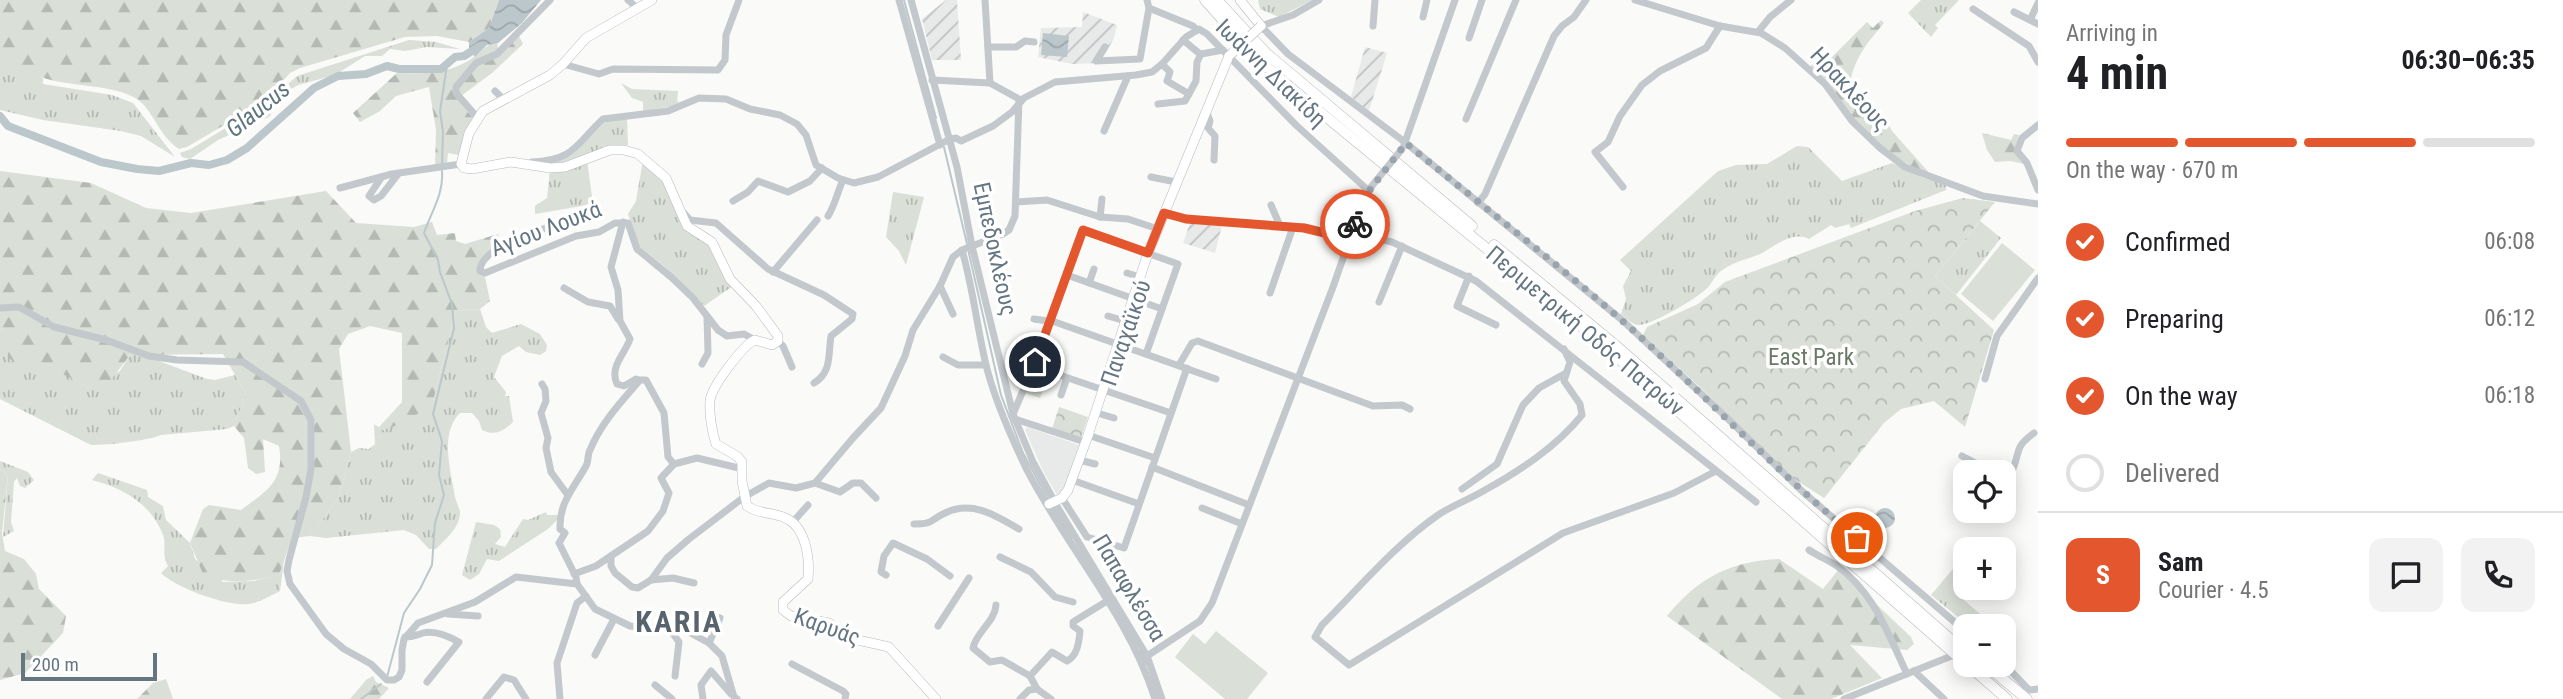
<!DOCTYPE html>
<meta charset="utf-8">
<style>
body{margin:0;font-family:"Roboto Condensed",sans-serif;background:#f2f2f2;color:#202124;height:100vh;display:flex;flex-direction:column;font-size:26px;white-space:nowrap}
*{box-sizing:border-box;margin:0}
p{font-size:23px;color:#757577}
.icon{flex:none;width:38px;height:38px;fill:none;stroke:currentColor;stroke-width:2;stroke-linecap:round;stroke-linejoin:round}
.map{position:relative;flex:1;overflow:hidden}
.details{display:flex;flex-direction:column;background:#fff;width:525px}
.details>*{flex:none}
.fabs{position:absolute;left:1953px;top:460px;display:grid;gap:14px}
.fabs a{display:grid;place-items:center;width:63px;height:63px;border-radius:14px;background:#fff;box-shadow:0 4px 18px #0003;font-size:35px}
.scale{position:absolute;left:21px;bottom:18px;width:136px;box-sizing:border-box;padding-left:7px;border:4px solid #657683;border-top:0;font-size:19px;line-height:24px;white-space:nowrap;color:#657683;-webkit-text-stroke:5px #fff;paint-order:stroke}
.pin{position:absolute;display:grid;place-items:center;width:60px;height:60px;color:#fff;margin:-30px;border:4px solid #fff;border-radius:50%;box-shadow:0 2px 7px #0007}
.courier{position:absolute;display:grid;place-items:center;width:70px;height:70px;margin:-35px;border:5px solid #e4572e;border-radius:50%;background:#fff;color:#222;box-shadow:0 2px 9px #0007}
.head em{font-style:normal;font-weight:700}
.head div{display:flex;flex-direction:column-reverse}
.head{display:flex;align-items:center;justify-content:space-between;height:119px;padding:0 28px}
h1{font-size:46px;font-weight:700;line-height:52px}
.bar{display:grid;grid-template-columns:repeat(4,1fr);gap:10px 7px;align-content:center;height:84px;padding:0 28px}
.bar i{height:9px;border-radius:5px;background:#e0e0e0}
.bar .selected{background:#e4572e}
.bar p{grid-column:span 4}
.line{display:flex;align-items:center;gap:18px;padding:0 28px;border-top:2px solid #e0e0e0}
.line div{flex:1}
.round{display:grid;place-items:center;flex:none;width:74px;height:74px;border-radius:14px;background:#f2f2f2}
ol{padding:0 28px;list-style:none}
li{display:flex;align-items:center;gap:21px;height:77px}
li p{margin-inline-start:auto}
li .icon{padding:7px;border-radius:50%;background:#e4572e;color:#fff;stroke-width:4}
li:last-child{color:#757577}
li i{width:38px;height:38px;border:4px solid #e0e0e0;border-radius:50%}
main{display:flex;flex:1;min-height:0}
.map>svg:first-child{display:block}
.built{fill:#e8e9e9}
.industrial{fill:url(#industrial-furrows)}
.grass{fill:url(#grass-tufts)}
.forest{fill:url(#forest-firs)}
.park{fill:url(#park-crowns)}
.garden{fill:#dadfd7}
.water{fill:url(#water-waves)}
.lines{fill:none;stroke-linecap:round;stroke-linejoin:round}
.stream{stroke:#bbc7cb;stroke-width:2}
.river{stroke:#bbc7cb;stroke-width:8}
.major-casing{stroke:#b5babe;stroke-width:10}
.highway-casing{stroke:#b4b9bd;stroke-width:11}
.minor{stroke:#c3c8cc;stroke-width:7}
.major{stroke:#fff;stroke-width:9}
.highway{stroke:#fff;stroke-width:10}
.major-bridge-casing{stroke:#b5babe;stroke-width:10;stroke-linecap:butt}
.minor-bridge{stroke:#c3c8cc;stroke-width:7}
.major-bridge{stroke:#fff;stroke-width:9}
.done{stroke:#99a4ac;stroke-width:7;stroke-dasharray:0 12.6}
.route{stroke:#e4572e;stroke-width:9}
.labels{text-anchor:middle;dominant-baseline:central;stroke-width:7;stroke-linejoin:round;paint-order:stroke}
.street-label{font-size:23px;fill:#657683;stroke:#fff}
.park-label{font-size:23px;fill:#687a64;stroke:#fff}
.water-label{font-size:24px;font-style:italic;fill:#60757c;stroke:#fff}
.district-label{font-size:30px;font-weight:bold;letter-spacing:2px;fill:#57646e;stroke:#fff}
</style>
<main>
<div class="map">
<svg width="2038" height="699" viewBox="0 0 2038 699">
<defs>
<pattern id="industrial-furrows" width="10" height="10" patternUnits="userSpaceOnUse" patternTransform="scale(1.75)"><rect width="10" height="10" fill="#e8e9e9"/><path d="M-1 1l2-2M0 10L10 0M9 11l2-2" fill="none" stroke="#c0c1c2"/></pattern>
<pattern id="grass-tufts" width="24" height="20" patternUnits="userSpaceOnUse" patternTransform="scale(1.75)"><rect width="24" height="20" fill="#dadfd7"/><path d="M3 7l-1-3M5 7V3M7 7l1-3M15 17l-1-3M17 17v-4M19 17l1-3" fill="none" stroke="#b4b9b4"/></pattern>
<pattern id="forest-firs" width="22" height="20" patternUnits="userSpaceOnUse" patternTransform="scale(1.75)"><rect width="22" height="20" fill="#dadfd7"/><path d="M5 1l3.5 6h-7zM16 11l3.5 6h-7z" fill="#b4b9b4"/></pattern>
<pattern id="park-crowns" width="20" height="18" patternUnits="userSpaceOnUse" patternTransform="scale(1.75)"><rect width="20" height="18" fill="#dadfd7"/><path d="M2 6a3 3 0 1 1 6 0M12 15a3 3 0 1 1 6 0" fill="none" stroke="#b4b9b4"/></pattern>
<pattern id="water-waves" width="16" height="10" patternUnits="userSpaceOnUse" patternTransform="scale(1.75)"><rect width="16" height="10" fill="#bbc7cb"/><path d="M0 5q4-4 8 0t8 0" fill="none" stroke="#9ca6aa"/></pattern>
</defs>
<rect width="100%" height="100%" fill="#fafaf8"/>
<path class="built" d="M1027,427l52,18 -16,47 -6,3 -14,-24 -18,-41z"/>
<g class="industrial">
<path d="M946,0h11l4,60h-29l-10,-41z"/>
<path d="M1083,12l34,13 -3,13 -14,25 -28,1 -34,-7 3,-29 41,-1z"/>
<path d="M1365,47l22,6 -18,58 -18,-14z"/>
<path d="M1190,223l32,2 -7,28 -32,-10z"/>
</g>
<g class="grass">
<path d="M1258,0h54l-33,17 -19,-8z"/>
<path d="M1921,0h38l-24,25 3,3 -7,9 -23,-24z"/>
<path d="M409,40l27,2 24,7 -33,-2 -22,4 -15,-2 -8,7h-17l-30,19 -37,10 -10,6 -19,26 -51,23 -28,19 -8,-2 -2,-4 11,-4 73,-44 33,-29z"/>
<path d="M0,62l11,1 32,15v6l69,11 21,8 42,54 -34,-21 -20,-5 -78,-11 -43,-10z"/>
<path d="M621,83l11,6 46,2 -1,10 2,1 -5,4 -31,5v-9l-11,-4z"/>
<path d="M627,118l1,27 -23,1 -19,10 -18,7h-28l26,-5 8,-5 32,-32z"/>
<path d="M1797,146l11,1 34,34 50,-18 32,15 22,7v5l-95,38 -2,-4 -14,4 -4,-3 -22,14c-16,-8 -31,5 -45,13 -13,7 -27,8 -40,17 -7,4 -10,10 -14,16 -8,11 -58,40 -71,40 -7,0 -13,-7 -18,-11l5,-15 -3,-13 8,-15 -11,-11 98,-89 18,-6 31,-1z"/>
<path d="M587,160l6,44 -58,10v-8l12,-8 3,-29z"/>
<path d="M643,160l22,20 13,34 30,27 25,45 -29,20 -37,-37 -29,-24 -10,-31 8,-13z"/>
<path d="M893,192l31,5 -18,68 -7,-14 -13,-14z"/>
<path d="M1980,221l21,17 -45,57 -21,-19z"/>
<path d="M480,309l6,18 6,6 29,-9 19,10 7,11 -1,6 -6,4 -14,-3 -7,-6 -17,10 -8,21 12,15 -1,4h4l4,26c-10,10 -18,14 -31,8l-3,-9 -7,-8h-12c-21,21 -9,58 -5,84 1,5 5,11 5,16 0,14 -15,27 -24,36h-7l-13,-14 -12,-5 -78,8 -16,-2 28,-37 13,-47 8,-4 10,1 6,-5 -1,-20 9,6 50,-29 23,-90z"/>
<path d="M0,328l5,3c0,42 21,33 53,41 11,3 21,11 31,16l31,-17 10,-16h13l64,24 8,1 20,-5 11,19 -12,32 -7,3 -66,6c-14,6 -54,10 -70,10l-91,-46z"/>
<path d="M0,461l28,11 6,8 -9,8 -5,-2 -3,-8 -3,4 -3,40 3,9 -11,6 5,-62 -8,-6z"/>
<path d="M98,473l49,17 1,7 15,9 3,14 24,23 5,16 28,23 31,-1 25,-6 5,-15 -4,31c-10,5 -20,11 -31,13 -21,3 -73,-16 -88,-31l7,-7c-7,-11 -1,-20 -5,-31 -12,-32 -41,-47 -71,-55z"/>
<path d="M546,512l1,3h11v4l-10,10 -49,32 -12,-2 -8,15 -9,6 -8,-5 14,-53 18,3 6,4 1,8 -6,7 10,3 18,-28 5,1z"/>
<path d="M1962,558l3,2 -1,40 15,13 8,13h-18l-38,-31z"/>
</g>
<g class="forest">
<path d="M0,0h499l-10,28 -20,14 -32,-6 -32,1 -105,31 -10,5 -25,28 -78,46 -8,2c-21,-14 -25,-38 -42,-50 -23,-15 -70,-12 -96,-22 -14,-5 -26,-13 -41,-15z"/>
<path d="M1881,20l3,3c-16,19 -30,35 -34,61l32,28 10,19 40,45c-35,-14 -63,-38 -86,-67 -14,-17 -18,-27 -36,-42l11,-13 9,5 37,-37 6,6z"/>
<path d="M519,36l4,8 -31,29 -35,26 16,19 -14,37 -11,-2 -1,11 -12,3 1,-37 -7,-43 -33,9 -16,15 -20,11 -7,-9 44,-40c27,1 54,1 77,-16 9,-6 12,-12 23,-16l1,8z"/>
<path d="M1982,133l29,7 3,-6 5,1c-5,13 -2,18 6,29l-15,-3 -15,1 -8,-12z"/>
<path d="M0,171l91,12 55,25 45,5 135,-22 30,32 58,4 18,-5 5,13 18,-2 1,8 9,3 33,-10 2,6 -16,15 -7,15 8,7 5,24 -10,8 -24,2 -23,90 -24,20 -26,9 -4,-3 23,-25v-69l-32,-7 -22,8 -9,15 12,103 -13,47 -28,37 -18,2 -13,37c-26,7 -49,9 -75,1l-14,-33 13,-34 6,-4 32,5c26,-19 44,-29 38,-64l-16,-7 2,33 -9,2 -8,-6 -4,-30 -10,-12 12,-32 -23,-40 -93,1 -22,29 -19,4 -28,-15 -40,-6 -12,-9 -4,-15v-12l-5,-3z"/>
<path d="M0,469l8,6 -6,58 3,18 19,8 12,15 3,15 27,27 -3,17 -38,40 -25,7z"/>
<path d="M1779,559l44,30 16,-20 72,68 3,7 -7,6 -57,-5 32,33 -51,21h-49l-115,-83c31,-38 63,-55 112,-57z"/>
<path d="M373,676l3,6 13,6 -10,11h-29l16,-19z"/>
<path d="M166,679l7,20h-36l16,-16z"/>
</g>
<g class="park">
<path d="M1963,198l32,4 -60,74 59,54 -29,97 -31,-26 -33,8 -17,14 -60,75 -36,-23 -88,-88 -57,-52 4,-8 51,-23 27,-22 190,-71z"/>
<path d="M1059,407l29,10 -7,21 -29,-9z"/>
</g>
<g class="garden">
<path d="M2002,243l33,27 -42,51 -32,-27z"/>
<path d="M1033,371l15,5 -8,22 -15,-5z"/>
<path d="M1216,631l52,42 -21,26h-22l-50,-42 18,-23 12,10z"/>
</g>
<g class="water">
<path d="M499,0h42l-19,23 -24,20 -11,2 -12,12 -6,-8v-7l20,-14z"/>
<path d="M1043,33l26,3 -2,21 -26,-2z"/>
<circle cx="1885" cy="518" r="10"/>
</g>
<g class="lines">
<g class="stream">
<path d="M904,0l32,118"/>
<path d="M944,147l23,97"/>
<path d="M442,165l1,-33 -3,-21 7,-46"/>
<path d="M968,249l33,146 22,58 25,46"/>
<path d="M1053,507l19,31"/>
<path d="M1140,651l6,14"/>
<path d="M387,677l17,-64 16,-24 12,-24 3,-42 9,-28 -5,-20 3,-34 -9,-27 21,-86 -2,-24 -12,-32 -2,-12 -14,-27c7,-21 20,-39 18,-62"/>
<path d="M361,699l20,-15"/>
</g>
<path class="river" d="M0,116l8,10 93,36 36,7 22,2 32,-8 18,2 18,-5 20,-12 67,-60 24,-12 28,-2 21,-8 12,3h42l14,-12 9,-1 16,-10"/>
<defs>
<g id="major">
<path d="M652,0l-66,38 -23,26 -13,11 -67,36 -14,22 -8,31 3,4 8,1 39,-7 39,6 15,-1 45,-17h14l14,4 28,24 21,48 25,16 18,37 26,27 22,30v5l-6,4 -17,-5c-12,5 -44,47 -45,61 -1,13 2,31 6,43l21,12 5,6v19l5,25c11,8 24,6 36,11 23,8 27,41 25,62l-25,23v8l8,6 38,7 20,15 40,9 47,52"/>
<path d="M1240,0l21,26"/>
<path d="M1088,435l60,-182 81,-197"/>
<path d="M1049,504l13,-6 6,-8 21,-57"/>
</g>
<g id="highway">
<path d="M1205,0l52,58 28,25 302,248 378,332"/>
<path d="M1217,0l49,53 206,173"/>
<path d="M1494,245l120,99 351,308"/>
<path d="M1968,665l39,34"/>
<path d="M1986,665l41,34"/>
</g>
</defs>
<use href="#major" class="major-casing"/>
<use href="#highway" class="highway-casing"/>
<g class="minor">
<path d="M628,0l10,9"/>
<path d="M899,0l41,145"/>
<path d="M911,0l46,167 15,79 41,168 20,48 25,46 89,148 15,43"/>
<path d="M985,0l5,83"/>
<path d="M1147,0l2,8 44,18 4,4"/>
<path d="M1319,0l-26,15 -32,11 27,28 118,89 216,177 103,96 78,76 162,139"/>
<path d="M1635,0l85,26 41,7 24,15 40,36 27,37 28,27 25,19 78,29 55,8"/>
<path d="M1973,9l56,37 9,16"/>
<path d="M2014,12l24,12"/>
<path d="M1423,17l4,-17"/>
<path d="M2030,20l8,-17"/>
<path d="M1373,26l2,-26"/>
<path d="M1758,32l12,-15 21,-17"/>
<path d="M1469,38l13,-38"/>
<path d="M1183,40l17,14"/>
<path d="M988,47h28l9,-6 9,1"/>
<path d="M1105,47l-9,14 44,-2 9,-51"/>
<path d="M563,64l36,10 14,-5 105,1 7,-10 1,-25 13,-35"/>
<path d="M1162,64l8,8 -3,9 22,13"/>
<path d="M495,91l9,9"/>
<path d="M1158,104l27,-3 11,-20 1,-19 4,-8 22,-4"/>
<path d="M1206,110l4,11 -2,7 7,8 -1,24"/>
<path d="M477,117l-21,-24v-6l20,-24 21,-9 53,-54"/>
<path d="M1466,119l50,-119"/>
<path d="M2038,125l-16,13 -5,13 10,12 11,27"/>
<path d="M1104,131l24,-55"/>
<path d="M1404,145l51,-145"/>
<path d="M532,162c43,-2 43,-17 71,-43l65,-8 31,-13 27,1 24,10 30,6 17,9 9,11 10,30 22,13 16,5 24,-6 70,-37 8,-2 5,3 32,-15 19,-14 12,-14 31,-16 81,-7 16,-3 10,-8 24,-27 13,-8 8,5 90,92 72,65"/>
<path d="M1151,177l25,5"/>
<path d="M381,178l-12,18 5,4 7,-4 17,-22"/>
<path d="M1623,187l-28,-35 13,-10 12,-26 22,-31 18,-14 46,-23 14,-22"/>
<path d="M340,188l52,-14 69,-10"/>
<path d="M733,201l15,-9 10,-11 30,11 22,-11 12,-13"/>
<path d="M1016,202l31,-2 53,17 28,2 30,10"/>
<path d="M1478,203l7,-9 69,-158 8,-10 12,-9 12,-17"/>
<path d="M1271,205l9,21"/>
<path d="M684,213l6,7 26,3 52,46 56,26 29,19 -1,5 -21,17c-3,19 1,36 -17,47"/>
<path d="M1164,213l22,6 118,8 46,12"/>
<path d="M828,216c7,-11 9,-23 15,-36"/>
<path d="M1100,217l2,-18"/>
<path d="M562,222c-21,9 -82,24 -82,49l5,2 91,-37 23,-4 16,-9h13l9,26 34,28 22,21 25,32 9,6 17,-2 11,6"/>
<path d="M623,222l-12,45 7,23 2,31 10,18c-5,15 -21,28 -13,45l7,2 12,-7 3,1"/>
<path d="M1352,233l40,9 84,39 280,221"/>
<path d="M962,250c11,38 15,77 24,115 9,36 25,72 41,105 40,78 102,145 128,229"/>
<path d="M773,272l44,-52"/>
<path d="M1127,273l13,4"/>
<path d="M1067,275l95,34"/>
<path d="M1469,276l-12,30 39,19"/>
<path d="M1089,283l5,-14"/>
<path d="M940,286l13,28"/>
<path d="M564,288l24,14 22,4 8,13"/>
<path d="M1270,293l23,-66"/>
<path d="M1379,302l23,-56"/>
<path d="M0,308l19,-1 35,20 52,13 43,16 28,4 66,2 58,39 10,19v49l-5,28 -17,63 -2,11 3,13 36,50 18,15 27,15 16,16h7l5,-3 3,-7v-20l2,-11 14,-16 57,-21 41,-25 61,7 18,25 35,17 21,3 16,-3 16,3 26,14 13,13 12,41 3,2"/>
<path d="M1108,316l17,5"/>
<path d="M1034,319l21,3 161,57"/>
<path d="M778,341l5,5 9,21"/>
<path d="M1564,349l6,13 -6,19 16,23 2,11c-26,32 -61,55 -97,75 -15,9 -32,15 -47,25 -43,30 -79,73 -116,110l-7,12 34,28 214,-132 111,-40 42,-22"/>
<path d="M943,357l15,8h28"/>
<path d="M702,364l6,-11 -1,-36"/>
<path d="M1179,365l13,-22 6,-2 175,65 29,-1 8,4"/>
<path d="M1033,366l138,47"/>
<path d="M1985,379l12,-43 41,-58"/>
<path d="M542,384l3,5 1,12 -5,12 7,25 -2,10 5,24 16,22"/>
<path d="M1061,395l6,-17"/>
<path d="M1097,413l17,5"/>
<path d="M1013,414l27,-63 42,-121 96,34 -32,90"/>
<path d="M1015,419l70,23"/>
<path d="M1088,435l67,23"/>
<path d="M1962,456l31,16"/>
<path d="M1079,460l16,4"/>
<path d="M1152,467l97,38"/>
<path d="M2004,478c12,-6 11,-20 16,-31 3,-6 9,-10 14,-14"/>
<path d="M1072,480l67,24"/>
<path d="M815,483l25,9 13,-9h8l15,15"/>
<path d="M1462,489l35,-25 26,-59 16,-17 27,-15"/>
<path d="M1062,498l25,39 37,11 63,-180"/>
<path d="M1202,508l40,16"/>
<path d="M792,523l16,-18"/>
<path d="M914,524c20,0 14,-3 31,-11 27,-13 50,2 74,16"/>
<path d="M1809,550c9,6 19,10 28,16 37,26 51,68 70,108"/>
<path d="M611,556v10l4,7 17,14 6,1 13,-8 16,-22 22,-19 55,-42 25,-14 27,5 19,-5 38,-45 28,-30 24,-52 8,-26 27,-44 13,-29 9,-7 41,-16 6,-4 6,-14 4,-117 -29,-16 -58,-3"/>
<path d="M1000,557l31,15 24,25 18,5"/>
<path d="M574,574l22,-8 52,-35 15,-20 6,-18 -8,-15 13,-14"/>
<path d="M886,575l-5,-3 3,-16 9,-13 34,16 23,17"/>
<path d="M651,580l22,-2 21,5"/>
<path d="M577,584l-1,-7 -17,-34 6,-10 -5,-4c-1,-27 14,-41 26,-63 3,-5 1,-11 4,-16 11,-27 31,-48 50,-70h6l18,33 4,44 6,7 23,-6 46,11"/>
<path d="M996,605c-1,17 -20,27 -23,43l17,14 12,-2 28,16"/>
<path d="M448,614l30,2"/>
<path d="M938,626l31,-48"/>
<path d="M668,627l11,15 -4,34"/>
<path d="M405,637c8,0 11,-2 18,-4 11,-3 27,4 36,9l-32,40"/>
<path d="M709,643l11,-25"/>
<path d="M595,655l19,-36"/>
<path d="M1147,656l53,-35 12,-18 121,-316 30,-86 8,-13"/>
<path d="M792,664l51,27 3,3 -1,5"/>
<path d="M2004,664l25,26 9,-1"/>
<path d="M1914,671l30,28"/>
<path d="M655,685l17,14"/>
<path d="M486,699l18,-22 10,3 12,19"/>
<path d="M560,699l-3,-36 20,-60 9,-7"/>
<path d="M703,699l-2,-14 10,-14 20,23"/>
<path d="M1020,699l9,-9 8,-1"/>
<path d="M1051,699l-14,-10 -7,-13 22,-24 15,9c10,-5 12,-18 13,-30l-7,-5v-4l34,-21"/>
<path d="M1844,699l105,-42"/>
</g>
<use href="#major" class="major"/>
<use href="#highway" class="highway"/>
<defs>
<path id="major-bridge" d="M1229,56l32,-30"/>
</defs>
<use href="#major-bridge" class="major-bridge-casing"/>
<path class="minor-bridge" d="M1371,187l31,-38"/>
<use href="#major-bridge" class="major-bridge"/>
</g>
<g class="lines">
<path class="done" d="M1355,224l11,-29 40,-52c76,63 155,123 229,189 75,68 144,142 222,206"/>
<path class="route" d="M1035,362l48,-132 65,23 16,-40 22,6 118,9 46,11 5,-15"/>
</g>
<g class="labels">
<g class="street-label">
<text transform="translate(1271 73) rotate(44)">Ιωάννη Διακίδη</text>
<text transform="translate(1850 89) rotate(47)">Ηρακλέους</text>
<text transform="translate(546 229) rotate(-21)">Αγίου Λουκά</text>
<text transform="translate(995 249) rotate(78)">Εμπεδοκλέους</text>
<text transform="translate(1585 331) rotate(40)">Περιμετρική Οδός Πατρών</text>
<text transform="translate(1126 333) rotate(-71)">Παναχαϊκού</text>
<text transform="translate(1129 588) rotate(59)">Παπαφλέσσα</text>
<text transform="translate(827 627) rotate(20)">Καρυάς</text>
</g>
<g class="park-label">
<text x="1811" y="357">East Park</text>
</g>
<g class="water-label">
<text transform="translate(258 109) rotate(-39)">Glaucus</text>
</g>
<g class="district-label">
<text x="679" y="621">KARIA</text>
</g>
</g>
</svg>
<div class="fabs">
<a><svg class="icon" aria-label="locate" viewBox="0 0 24 24"><circle cx="12" cy="12" r="6"/><path d="M12 2v4M12 18v4M2 12h4M18 12h4"/></svg></a>
<a>+</a>
<a>−</a>
</div>
<div class="scale">200 m</div>
<div class="pin" style="left:1857px;top:538px;background:#ea580c"><svg class="icon" aria-label="bag" viewBox="0 0 24 24"><path d="M5 8h14l-1 12H6zM9 8a3 3 0 0 1 6 0"/></svg></div>
<div class="pin" style="left:1035px;top:362px;background:#1f2937"><svg class="icon" aria-label="home" viewBox="0 0 24 24"><path d="M3 11l9-7 9 7M6 9v11h12V9"/></svg></div>
<div class="courier" style="left:1355px;top:224px"><svg class="icon" aria-label="bike" viewBox="0 0 24 24"><circle cx="6" cy="16" r="4"/><circle cx="18" cy="16" r="4"/><path d="M6 16l4-8h5l3 8M10 8l3 8H6M13 5h3"/></svg></div>
</div>
<section class="details">
<div class="head"><div><h1>4 min</h1><p>Arriving in</p></div><em>06:30–06:35</em></div>
<div class="bar"><i class="selected"></i><i class="selected"></i><i class="selected"></i><i></i><p>On the way · 670 m</p></div>
<ol>
<li><svg class="icon" aria-label="check" viewBox="0 0 24 24"><path d="M5 12l5 5 9-10"/></svg>Confirmed<p>06:08</p></li>
<li><svg class="icon" aria-label="check" viewBox="0 0 24 24"><path d="M5 12l5 5 9-10"/></svg>Preparing<p>06:12</p></li>
<li><svg class="icon" aria-label="check" viewBox="0 0 24 24"><path d="M5 12l5 5 9-10"/></svg>On the way<p>06:18</p></li>
<li><i></i>Delivered</li>
</ol>
<div class="line" style="height:126px"><b class="round" style="background:#e4572e;color:#fff">S</b><div><b>Sam</b><p>Courier · 4.5</p></div><a class="round"><svg class="icon" aria-label="chat" viewBox="0 0 24 24"><path d="M4 5h16v11H9l-5 4z"/></svg></a><a class="round"><svg class="icon" aria-label="phone" viewBox="0 0 24 24"><path d="M5 4h4l2 5-3 2q2 4 5 5l2-3 5 2v4C11 20 4 13 5 4z"/></svg></a></div>
</section>
</main>
